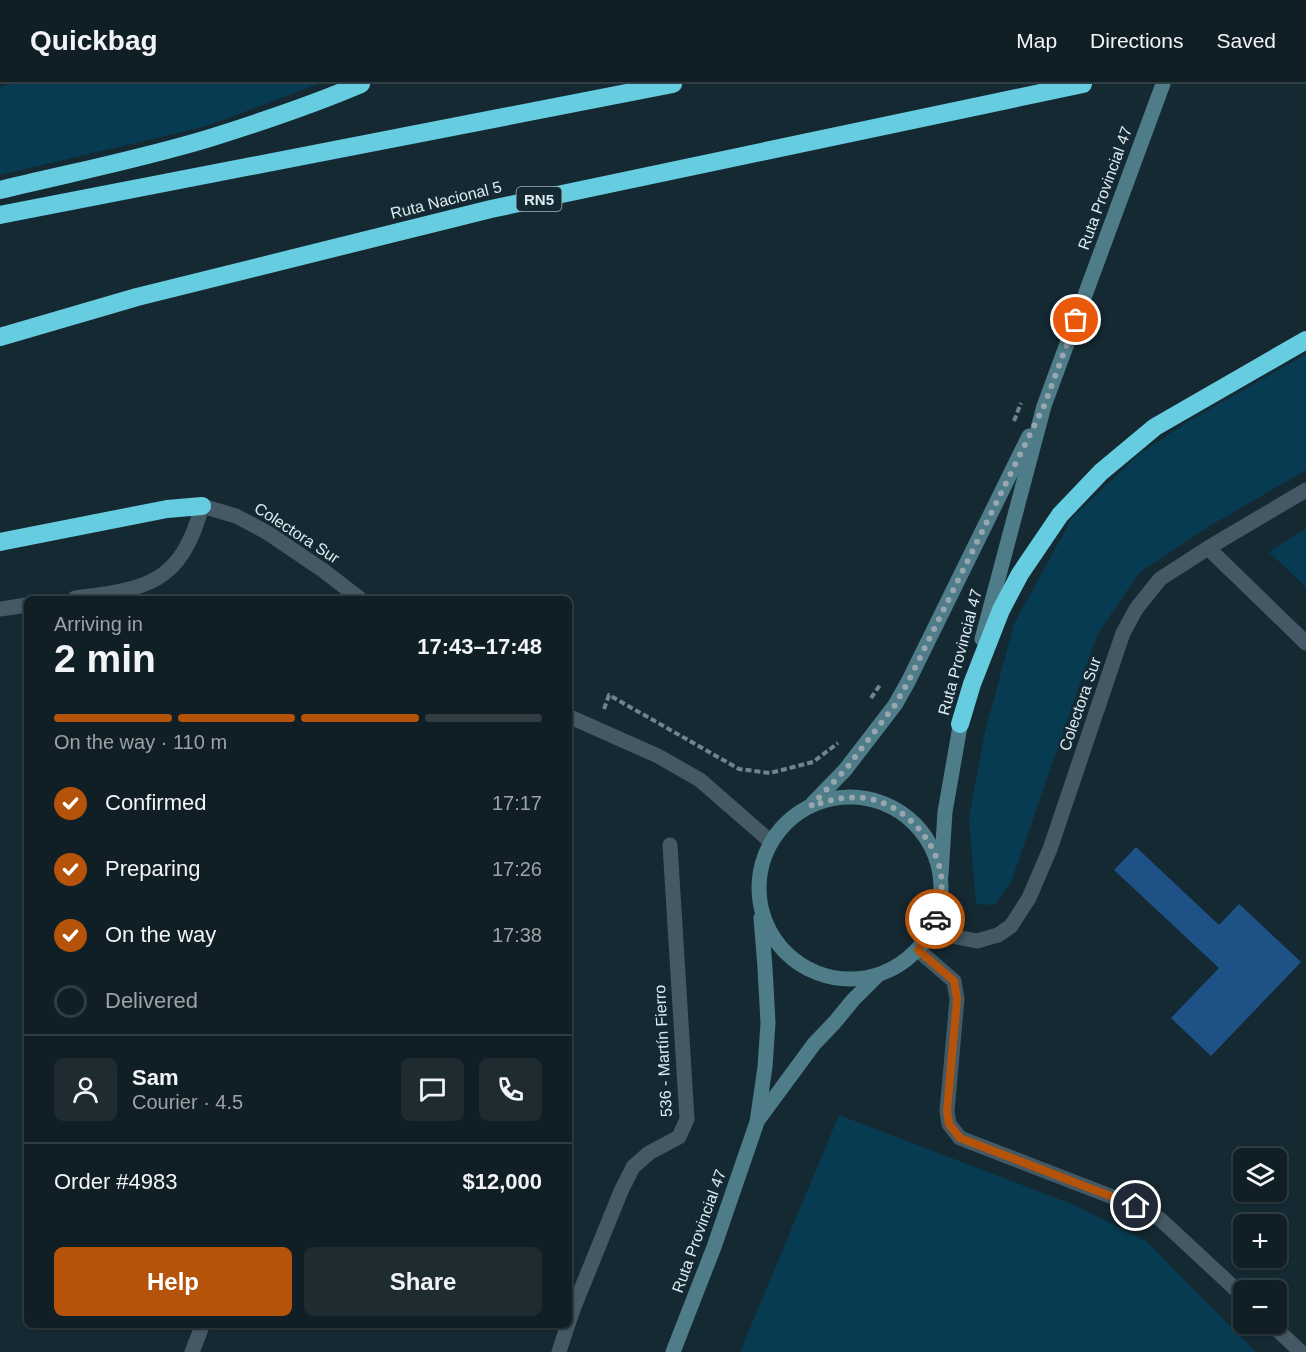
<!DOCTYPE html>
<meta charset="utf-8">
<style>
body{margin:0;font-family:Arial,sans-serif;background:#1e2c32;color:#f1f3f6;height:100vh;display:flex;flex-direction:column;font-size:22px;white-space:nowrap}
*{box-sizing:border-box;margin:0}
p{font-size:20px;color:#9ca2a7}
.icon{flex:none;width:33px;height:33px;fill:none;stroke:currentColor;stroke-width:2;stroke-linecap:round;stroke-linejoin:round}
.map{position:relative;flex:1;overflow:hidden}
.panel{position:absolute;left:24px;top:512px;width:548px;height:732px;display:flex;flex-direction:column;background:#101f26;border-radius:9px;box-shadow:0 2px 4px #0004,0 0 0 2px #303d43}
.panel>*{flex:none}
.controls{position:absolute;left:1233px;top:1064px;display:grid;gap:12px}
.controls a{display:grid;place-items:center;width:54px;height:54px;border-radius:9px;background:#101f26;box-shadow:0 2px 4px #0004,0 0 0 2px #303d43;font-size:30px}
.pin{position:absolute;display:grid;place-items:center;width:51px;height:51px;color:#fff;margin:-26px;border:3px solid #fff;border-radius:50%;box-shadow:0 2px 6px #0007}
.courier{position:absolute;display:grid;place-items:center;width:60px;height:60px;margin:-30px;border:4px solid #b45309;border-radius:50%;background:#fff;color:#222;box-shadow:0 2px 8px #0007}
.head em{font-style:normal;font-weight:600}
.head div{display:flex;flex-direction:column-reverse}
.head{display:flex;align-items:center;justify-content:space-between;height:102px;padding:0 30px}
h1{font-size:39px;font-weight:600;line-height:45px}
.bar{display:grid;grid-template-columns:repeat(4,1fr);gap:9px 6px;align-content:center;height:72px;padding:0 30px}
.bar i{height:8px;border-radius:4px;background:#303d43}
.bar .selected{background:#b45309}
.bar p{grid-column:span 4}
.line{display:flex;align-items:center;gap:15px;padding:0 30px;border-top:2px solid #303d43}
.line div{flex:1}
.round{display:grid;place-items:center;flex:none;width:63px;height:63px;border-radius:9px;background:#1e2c32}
ol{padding:0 30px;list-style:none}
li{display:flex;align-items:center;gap:18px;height:66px}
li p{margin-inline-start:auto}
li .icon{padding:6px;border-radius:50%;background:#b45309;color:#fff;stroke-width:4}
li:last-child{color:#9ca2a7}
li i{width:33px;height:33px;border:3px solid #303d43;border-radius:50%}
.action{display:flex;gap:12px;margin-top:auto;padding:12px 30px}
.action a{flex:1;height:69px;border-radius:9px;background:#b45309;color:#fff;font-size:24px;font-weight:600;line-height:69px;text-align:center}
.action a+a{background:#1e2c32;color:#f1f3f6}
header{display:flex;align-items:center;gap:36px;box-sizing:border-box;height:84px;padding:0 30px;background:#101f26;border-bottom:2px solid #303d43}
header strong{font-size:28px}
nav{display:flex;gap:33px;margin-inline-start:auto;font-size:21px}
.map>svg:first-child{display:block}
.green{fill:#073b51}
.building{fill:#1e5286}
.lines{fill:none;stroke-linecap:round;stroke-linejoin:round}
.path{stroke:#73838c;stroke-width:4;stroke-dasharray:6 3;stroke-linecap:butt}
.minor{stroke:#445964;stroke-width:15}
.tertiary{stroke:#445964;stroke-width:15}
.secondary{stroke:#4e7c89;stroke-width:15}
.motorway{stroke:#66ccdf;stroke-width:18}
.done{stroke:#98a6ae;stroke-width:6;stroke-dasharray:0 10.8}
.route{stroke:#b45309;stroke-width:8}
.labels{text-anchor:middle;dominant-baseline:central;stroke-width:5;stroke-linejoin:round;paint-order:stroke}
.shield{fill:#152933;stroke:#a2b0b8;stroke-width:1.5}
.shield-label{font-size:15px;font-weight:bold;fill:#deeaf1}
.street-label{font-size:16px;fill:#deeaf1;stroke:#152933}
</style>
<header>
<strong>Quickbag</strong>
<nav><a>Map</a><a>Directions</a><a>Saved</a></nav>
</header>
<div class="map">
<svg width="1306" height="1268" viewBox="0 0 1306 1268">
<rect width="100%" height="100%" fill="#152933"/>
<g class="green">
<path d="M10,0h308l-111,42 -207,49v-88z"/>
<path d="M1306,270v116l-98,57 -69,46 -42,62 -86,247 -16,23 -19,-1 -7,-86 15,-82 30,-112 58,-106 66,-63 49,-33z"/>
<path d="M1306,444v59l-37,-35z"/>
<path d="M839,1031l238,91 69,35 110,111h-516z"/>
</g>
<path class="building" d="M1136,763l83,78 20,-21 62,58 -90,94 -40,-38 48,-50 -105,-98z"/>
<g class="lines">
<g class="path">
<path d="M1014,337l7,-18"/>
<path d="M871,614l9,-13"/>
<path d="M604,625l5,-14 130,74 31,4 43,-11 25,-19"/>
</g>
<g class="minor">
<path d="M1208,464l98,95"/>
<path d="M918,866l36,31 3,18 -10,112 2,13 11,14 176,68 24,13 84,78"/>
<path d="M1270,1239l31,29"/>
<path d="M568,1240l6,-17 47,-116 12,-24 16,-14 30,-16 8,-18 -17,-274"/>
<path d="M192,1268l11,-28"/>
<path d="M559,1268l9,-28"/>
</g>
<g class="tertiary">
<path d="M75,514c72,-9 106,-14 127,-92l34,10 32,17 56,38 35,27"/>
<path d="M0,525l27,-4"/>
<path d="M568,632l90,40 42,24 71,62"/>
<path d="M931,848l46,9 21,-6 13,-9 18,-28 21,-49 73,-216 13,-24 24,-30 48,-31 98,-58"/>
</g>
<g class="secondary">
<path d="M982,555l62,-233 119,-322"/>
<circle cx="850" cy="804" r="91"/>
<path d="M813,719l32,-33 50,-65 13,-23 121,-246"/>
<path d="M941,791l4,-63 17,-97"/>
<path d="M758,1036l56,-76 21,-22 18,-22 25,-25"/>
<path d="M673,1268l41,-105 43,-125 8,-55 3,-44 -3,-55 -4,-50"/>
</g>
<g class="motorway">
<path d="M0,106c70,-17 141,-31 210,-52 51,-16 102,-33 151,-54"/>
<path d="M0,131l673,-131"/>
<path d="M0,253l137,-40 354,-88 592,-125"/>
<path d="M0,458l167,-33 35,-3"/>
<path d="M960,640l12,-40 29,-74 19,-36 40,-59 41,-43 54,-45 151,-87"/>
</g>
</g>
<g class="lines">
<path class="done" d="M935,835c5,-14 8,-30 6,-45 -6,-36 -39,-71 -76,-76 -22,-2 -34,2 -54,8l34,-36 50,-65 13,-23 136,-276 32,-86"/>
<path class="route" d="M935,835l-4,13 -13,18 36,31 3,18 -10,112 2,13 11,14 176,68"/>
</g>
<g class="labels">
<rect class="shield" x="516.5" y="103" width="45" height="24" rx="4.5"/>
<g class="shield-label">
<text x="539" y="115">RN5</text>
</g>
<g class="street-label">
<text transform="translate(1105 104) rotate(-70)">Ruta Provincial 47</text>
<text transform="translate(446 116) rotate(-14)">Ruta Nacional 5</text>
<text transform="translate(297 449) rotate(33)">Colectora Sur</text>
<text transform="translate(960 568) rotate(-75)">Ruta Provincial 47</text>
<text transform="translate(1080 620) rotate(-71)">Colectora Sur</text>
<text transform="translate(663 967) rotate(-93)">536 - Martín Fierro</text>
<text transform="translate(699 1147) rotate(-70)">Ruta Provincial 47</text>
</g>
</g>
</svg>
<div class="controls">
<a><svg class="icon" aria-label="layers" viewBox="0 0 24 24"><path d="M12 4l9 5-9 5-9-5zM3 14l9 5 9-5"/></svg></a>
<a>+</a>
<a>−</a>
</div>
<div class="pin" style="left:1076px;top:236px;background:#ea580c"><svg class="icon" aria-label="bag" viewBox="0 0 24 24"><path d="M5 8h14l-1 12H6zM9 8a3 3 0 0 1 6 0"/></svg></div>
<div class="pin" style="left:1136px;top:1122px;background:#1f2937"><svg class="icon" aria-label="home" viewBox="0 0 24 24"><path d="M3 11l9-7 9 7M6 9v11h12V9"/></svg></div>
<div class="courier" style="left:935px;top:835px"><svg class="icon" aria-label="car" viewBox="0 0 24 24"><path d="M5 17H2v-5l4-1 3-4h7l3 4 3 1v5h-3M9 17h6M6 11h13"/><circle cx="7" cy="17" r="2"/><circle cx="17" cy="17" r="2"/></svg></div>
<section class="panel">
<div class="head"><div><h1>2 min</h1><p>Arriving in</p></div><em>17:43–17:48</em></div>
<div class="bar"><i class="selected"></i><i class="selected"></i><i class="selected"></i><i></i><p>On the way · 110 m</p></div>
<ol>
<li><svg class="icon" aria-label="check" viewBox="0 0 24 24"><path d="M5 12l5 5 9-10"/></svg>Confirmed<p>17:17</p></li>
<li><svg class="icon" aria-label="check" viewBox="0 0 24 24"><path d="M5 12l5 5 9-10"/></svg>Preparing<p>17:26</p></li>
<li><svg class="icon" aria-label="check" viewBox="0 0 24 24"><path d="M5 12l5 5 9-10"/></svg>On the way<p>17:38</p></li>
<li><i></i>Delivered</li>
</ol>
<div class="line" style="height:108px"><a class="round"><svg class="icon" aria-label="person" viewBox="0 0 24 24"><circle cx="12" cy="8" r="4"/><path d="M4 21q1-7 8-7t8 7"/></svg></a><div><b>Sam</b><p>Courier · 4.5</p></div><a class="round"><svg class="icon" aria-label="chat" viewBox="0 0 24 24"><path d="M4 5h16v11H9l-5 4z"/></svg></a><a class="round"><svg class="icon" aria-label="phone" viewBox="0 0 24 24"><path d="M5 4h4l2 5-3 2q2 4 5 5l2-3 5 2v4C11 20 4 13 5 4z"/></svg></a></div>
<div class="line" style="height:78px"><div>Order #4983</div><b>$12,000</b></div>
<div class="action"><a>Help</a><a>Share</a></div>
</section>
</div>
